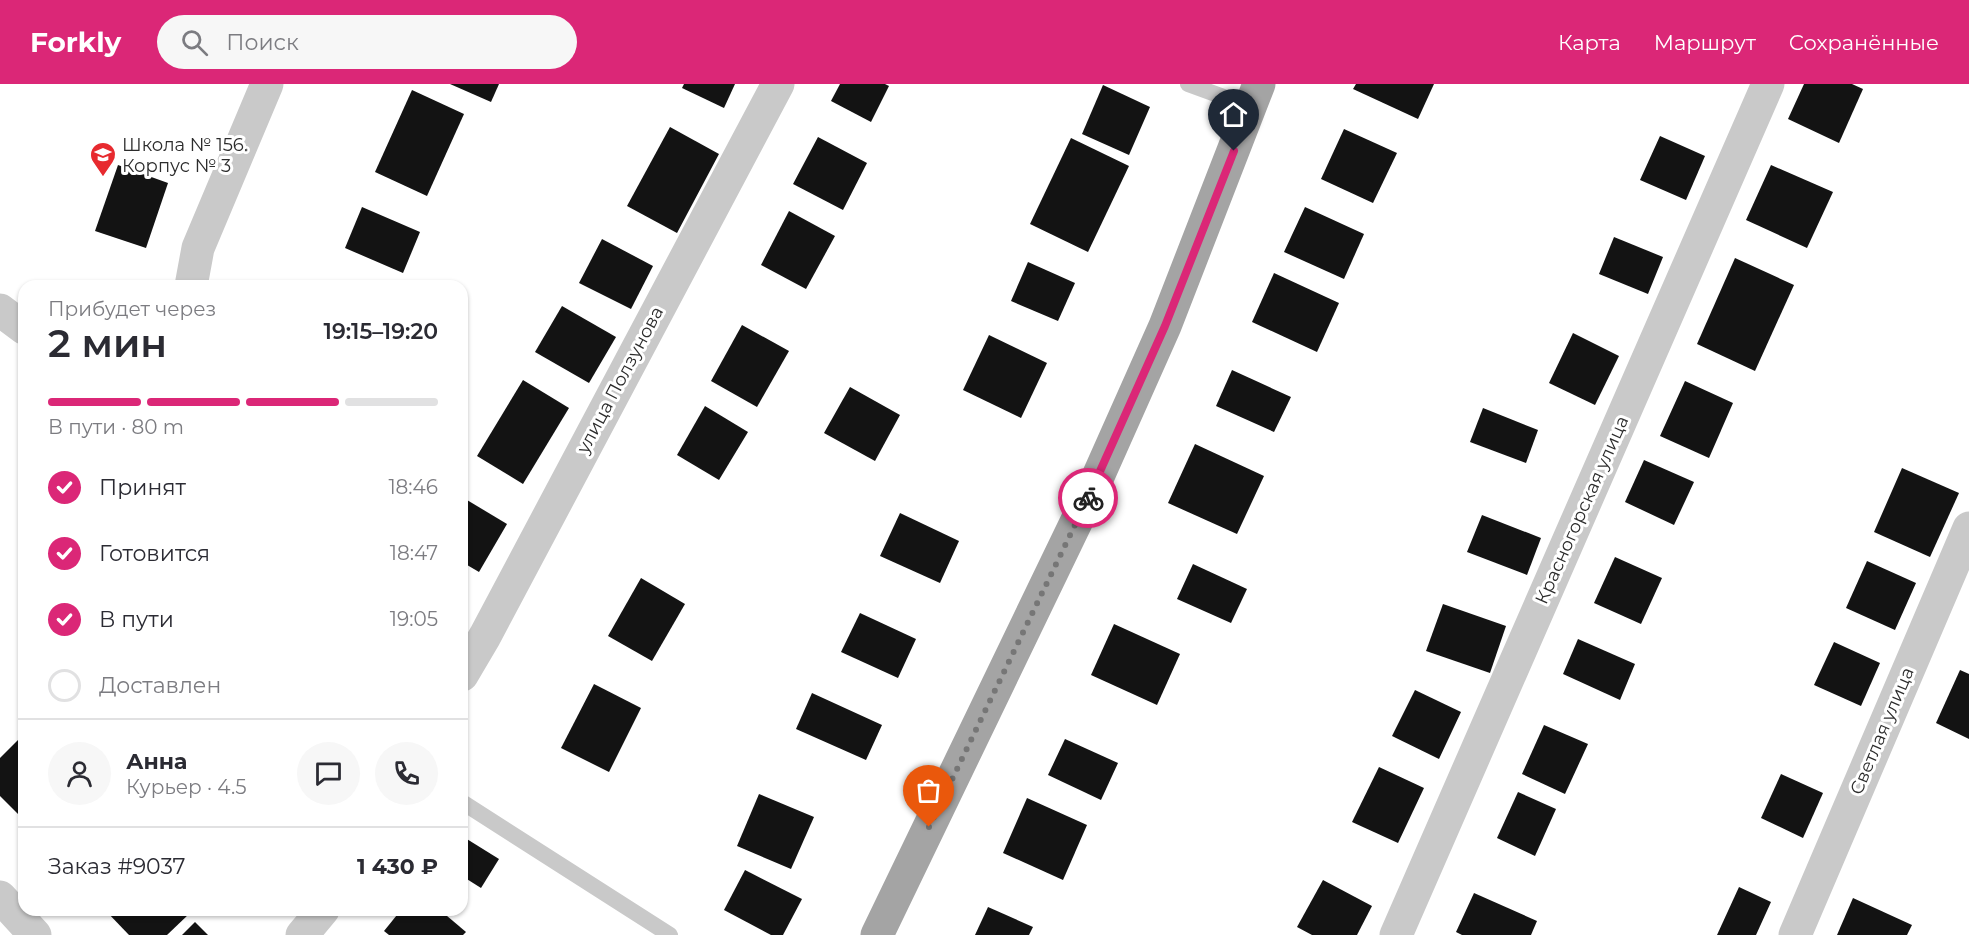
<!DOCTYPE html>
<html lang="ru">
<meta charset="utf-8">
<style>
body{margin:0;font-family:Montserrat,sans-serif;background:#f7f7f7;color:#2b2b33;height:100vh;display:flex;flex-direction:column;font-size:22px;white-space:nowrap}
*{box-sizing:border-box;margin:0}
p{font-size:20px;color:#7c7c81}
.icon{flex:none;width:33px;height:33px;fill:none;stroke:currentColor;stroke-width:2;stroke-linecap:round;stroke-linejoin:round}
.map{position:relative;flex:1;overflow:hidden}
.details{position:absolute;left:18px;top:196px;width:450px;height:636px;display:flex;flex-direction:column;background:#fff;border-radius:18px;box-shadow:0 2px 4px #0004}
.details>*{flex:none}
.pin{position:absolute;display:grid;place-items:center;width:51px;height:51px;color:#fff;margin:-62px -26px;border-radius:50% 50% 50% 0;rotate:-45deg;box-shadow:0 0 6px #0007}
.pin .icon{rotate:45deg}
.courier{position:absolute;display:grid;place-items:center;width:60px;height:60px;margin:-30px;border:4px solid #db2777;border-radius:50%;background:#fff;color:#222;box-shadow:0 2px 8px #0007}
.overview em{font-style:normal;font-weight:600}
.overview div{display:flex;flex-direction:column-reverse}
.overview{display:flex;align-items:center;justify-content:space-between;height:102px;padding:0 30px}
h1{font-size:39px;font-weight:600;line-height:45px}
.bar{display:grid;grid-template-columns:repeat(4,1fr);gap:9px 6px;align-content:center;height:72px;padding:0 30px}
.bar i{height:8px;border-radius:4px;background:#e1e1e2}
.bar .selected{background:#db2777}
.bar p{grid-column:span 4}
.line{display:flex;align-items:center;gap:15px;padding:0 30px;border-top:2px solid #e1e1e2}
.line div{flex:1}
.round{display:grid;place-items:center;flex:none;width:63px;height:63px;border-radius:32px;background:#f7f7f7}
ol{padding:0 30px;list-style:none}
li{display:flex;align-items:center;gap:18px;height:66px}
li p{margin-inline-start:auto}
li .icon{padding:6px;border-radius:50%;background:#db2777;color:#fff;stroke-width:4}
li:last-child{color:#7c7c81}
li i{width:33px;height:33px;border:3px solid #e1e1e2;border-radius:50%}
header{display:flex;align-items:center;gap:36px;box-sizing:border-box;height:84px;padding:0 30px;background:#db2777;color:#fff}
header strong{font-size:28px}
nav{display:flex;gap:33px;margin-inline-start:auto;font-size:21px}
.search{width:420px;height:54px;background:#f7f7f7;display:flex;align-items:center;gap:15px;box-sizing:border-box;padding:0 21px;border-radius:33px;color:#7c7c81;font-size:22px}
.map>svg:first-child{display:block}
.building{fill:#131313}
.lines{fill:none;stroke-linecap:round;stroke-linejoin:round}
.service{stroke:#c9c9c9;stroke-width:16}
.minor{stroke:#c9c9c9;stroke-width:33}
.tertiary{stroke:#c9c9c9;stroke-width:33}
.primary{stroke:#a4a4a4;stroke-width:33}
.done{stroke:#767676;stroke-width:6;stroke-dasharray:0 10.8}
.route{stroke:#db2777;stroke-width:8}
.labels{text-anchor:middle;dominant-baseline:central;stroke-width:6;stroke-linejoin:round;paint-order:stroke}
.poi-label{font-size:18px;fill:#2c2c2c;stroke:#fff;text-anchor:start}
.street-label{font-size:18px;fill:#2c2c2c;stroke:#fff}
</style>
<header>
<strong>Forkly</strong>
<div class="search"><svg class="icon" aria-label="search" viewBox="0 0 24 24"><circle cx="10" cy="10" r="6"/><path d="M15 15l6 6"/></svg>Поиск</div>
<nav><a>Карта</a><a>Маршрут</a><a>Сохранённые</a></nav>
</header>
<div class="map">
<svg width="1969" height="851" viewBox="0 0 1969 851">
<rect width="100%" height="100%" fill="#fff"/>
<g class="building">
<path d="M450,0h49l-8,18z"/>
<path d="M684,0h51l-11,24 -42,-20z"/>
<path d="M840,0h45l4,2 -18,36 -40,-21z"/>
<path d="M1356,0h78l-16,35 -65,-30z"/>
<path d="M1804,0h48l11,5 -24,54 -51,-24z"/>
<path d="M1103,1l47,22 -21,48 -47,-21z"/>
<path d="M412,6l52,24 -37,82 -52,-24z"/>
<path d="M670,43l49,27 -42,79 -50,-27z"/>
<path d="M1344,45l53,24 -24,50 -52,-24z"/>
<path d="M1660,52l45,20 -19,44 -46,-20z"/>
<path d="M818,53l49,26 -24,47 -50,-26z"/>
<path d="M1071,54l58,28 -41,86 -58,-28z"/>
<path d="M118,81l50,18 -22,65 -51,-17z"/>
<path d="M1771,81l62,27 -26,56 -61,-28z"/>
<path d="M362,123l58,25 -17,41 -58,-25z"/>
<path d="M1305,123l59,27 -20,45 -60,-27z"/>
<path d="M789,127l46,25 -29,53 -45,-24z"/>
<path d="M1614,153l49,20 -15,37 -49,-20z"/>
<path d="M602,155l51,27 -22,43 -52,-26z"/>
<path d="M1735,174l59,27 -39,86 -58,-27z"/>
<path d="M1028,178l47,21 -17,38 -47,-20z"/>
<path d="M1274,189l65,30 -22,49 -65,-30z"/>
<path d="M562,222l54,31 -27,46 -54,-31z"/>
<path d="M742,241l47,26 -32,56 -46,-26z"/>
<path d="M1573,249l46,23 -24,49 -46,-22z"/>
<path d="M989,251l58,28 -26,55 -58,-28z"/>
<path d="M1232,286l59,27 -17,35 -58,-26z"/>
<path d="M523,296l46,28 -46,76 -46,-28z"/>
<path d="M1685,297l48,22 -24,55 -49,-22z"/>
<path d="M850,303l50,28 -25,46 -51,-28z"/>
<path d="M705,322l43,26 -29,48 -42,-25z"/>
<path d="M1483,324l55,22 -12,33 -56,-21z"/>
<path d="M1195,360l69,32 -27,58 -69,-31z"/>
<path d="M1644,376l50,22 -20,43 -49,-23z"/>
<path d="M1902,384l57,25 -29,64 -56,-25z"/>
<path d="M462,413l45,27 -28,48 -17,-10z"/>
<path d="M900,429l59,28 -19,42 -60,-27z"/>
<path d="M1482,431l59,23 -14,37 -60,-23z"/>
<path d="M1615,473l47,21 -21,46 -47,-21z"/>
<path d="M1867,477l49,22 -21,47 -49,-22z"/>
<path d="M1193,480l54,25 -16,34 -54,-24z"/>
<path d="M641,494l44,26 -33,57 -44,-25z"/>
<path d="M1443,520l63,22 -16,47 -64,-22z"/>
<path d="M860,529l56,26 -18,39 -57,-26z"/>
<path d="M1114,540l66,30 -23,51 -66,-30z"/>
<path d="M1578,555l57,25 -15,36 -57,-26z"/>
<path d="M1834,558l46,21 -19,43 -47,-21z"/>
<path d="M1960,586l9,4v65l-33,-16z"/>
<path d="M594,600l47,24 -32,64 -48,-24z"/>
<path d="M1415,606l46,22 -22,47 -47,-23z"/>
<path d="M812,609l70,32 -16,35 -70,-31z"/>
<path d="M1544,641l44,19 -23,50 -43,-20z"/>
<path d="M24,650v81l-3,2 -21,-21v-38z"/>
<path d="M1065,655l53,24 -17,37 -53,-25z"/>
<path d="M1379,683l45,21 -26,55 -46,-21z"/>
<path d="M1781,690l42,19 -20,45 -42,-20z"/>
<path d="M1518,708l38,17 -21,47 -38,-18z"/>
<path d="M759,710l55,23 -23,52 -54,-23z"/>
<path d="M1027,714l60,27 -24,55 -60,-27z"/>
<path d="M462,752l37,23 -18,29 -19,-12z"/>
<path d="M745,786l57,29 -19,36h-12l-47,-25z"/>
<path d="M1323,796l49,26 -15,29h-45l-15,-8z"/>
<path d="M1739,803l32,15 -15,33h-39z"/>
<path d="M1474,809l63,28 -6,14h-69l-6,-3z"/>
<path d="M1853,814l59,27 -5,10h-70z"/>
<path d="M988,823l45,20 -4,8h-54z"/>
<path d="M105,826h81l3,4 -22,21h-38z"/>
<path d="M401,826h39l26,22 -3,3h-74l-5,-4z"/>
<path d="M195,838l13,13h-26z"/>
</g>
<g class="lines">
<g class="service">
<path d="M1188,0l63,23"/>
<path d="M462,718l208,133"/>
</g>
<g class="minor">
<path d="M191,202l7,-38 69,-164"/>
<path d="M0,226l24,18"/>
<path d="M462,591l23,-39 293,-552"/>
<path d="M302,851l21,-25"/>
<path d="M1396,851l372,-851"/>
<path d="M1795,851l174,-407"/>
</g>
<path class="tertiary" d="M0,813l35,38"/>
<path class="primary" d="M877,851l219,-454 69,-155 94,-242"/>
</g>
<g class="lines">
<path class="done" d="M929,743l159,-329"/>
<path class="route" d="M1088,414l77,-172 69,-175"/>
</g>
<defs>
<symbol id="school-pin" viewBox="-11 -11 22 30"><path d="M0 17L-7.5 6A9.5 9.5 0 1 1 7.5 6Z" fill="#e72a2f" stroke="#fff"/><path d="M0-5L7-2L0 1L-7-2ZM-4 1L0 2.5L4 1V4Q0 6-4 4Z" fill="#fff"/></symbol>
</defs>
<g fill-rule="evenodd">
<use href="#school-pin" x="88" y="56" width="30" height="40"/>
</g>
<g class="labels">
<g class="poi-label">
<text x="122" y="61">Школа № 156.<tspan x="122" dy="21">Корпус № 3</tspan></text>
</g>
<g class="street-label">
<text transform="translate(620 296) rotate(-62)">улица Ползунова</text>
<text transform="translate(1582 426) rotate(-66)">Красногорская улица</text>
<text transform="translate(1882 647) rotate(-67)">Светлая улица</text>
</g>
</g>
</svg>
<div class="pin" style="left:929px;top:743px;background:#ea580c"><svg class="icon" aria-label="bag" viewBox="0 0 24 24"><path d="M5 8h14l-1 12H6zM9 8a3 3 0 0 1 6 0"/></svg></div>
<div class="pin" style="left:1234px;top:67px;background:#1f2937"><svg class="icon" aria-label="home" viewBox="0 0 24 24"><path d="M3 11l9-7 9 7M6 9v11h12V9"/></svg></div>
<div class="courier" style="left:1088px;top:414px"><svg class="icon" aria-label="bike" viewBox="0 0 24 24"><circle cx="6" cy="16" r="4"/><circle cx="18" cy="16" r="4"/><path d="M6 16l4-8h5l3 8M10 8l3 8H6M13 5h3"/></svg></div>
<section class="details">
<div class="overview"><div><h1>2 мин</h1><p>Прибудет через</p></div><em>19:15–19:20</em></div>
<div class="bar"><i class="selected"></i><i class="selected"></i><i class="selected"></i><i></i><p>В пути · 80 m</p></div>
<ol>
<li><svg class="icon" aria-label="check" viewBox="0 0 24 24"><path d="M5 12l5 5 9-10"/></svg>Принят<p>18:46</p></li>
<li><svg class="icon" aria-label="check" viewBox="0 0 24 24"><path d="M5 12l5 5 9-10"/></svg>Готовится<p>18:47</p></li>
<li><svg class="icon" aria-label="check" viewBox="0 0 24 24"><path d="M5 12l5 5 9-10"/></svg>В пути<p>19:05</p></li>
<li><i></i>Доставлен</li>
</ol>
<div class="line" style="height:108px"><a class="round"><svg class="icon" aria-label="person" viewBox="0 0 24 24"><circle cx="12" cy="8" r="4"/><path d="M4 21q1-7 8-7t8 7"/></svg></a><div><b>Анна</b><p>Курьер · 4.5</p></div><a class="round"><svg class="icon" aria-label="chat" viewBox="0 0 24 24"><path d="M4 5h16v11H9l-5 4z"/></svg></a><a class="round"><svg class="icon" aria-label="phone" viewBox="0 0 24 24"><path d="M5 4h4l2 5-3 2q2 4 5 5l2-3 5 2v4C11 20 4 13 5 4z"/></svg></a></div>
<div class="line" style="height:78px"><div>Заказ #9037</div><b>1 430 ₽</b></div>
</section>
</div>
